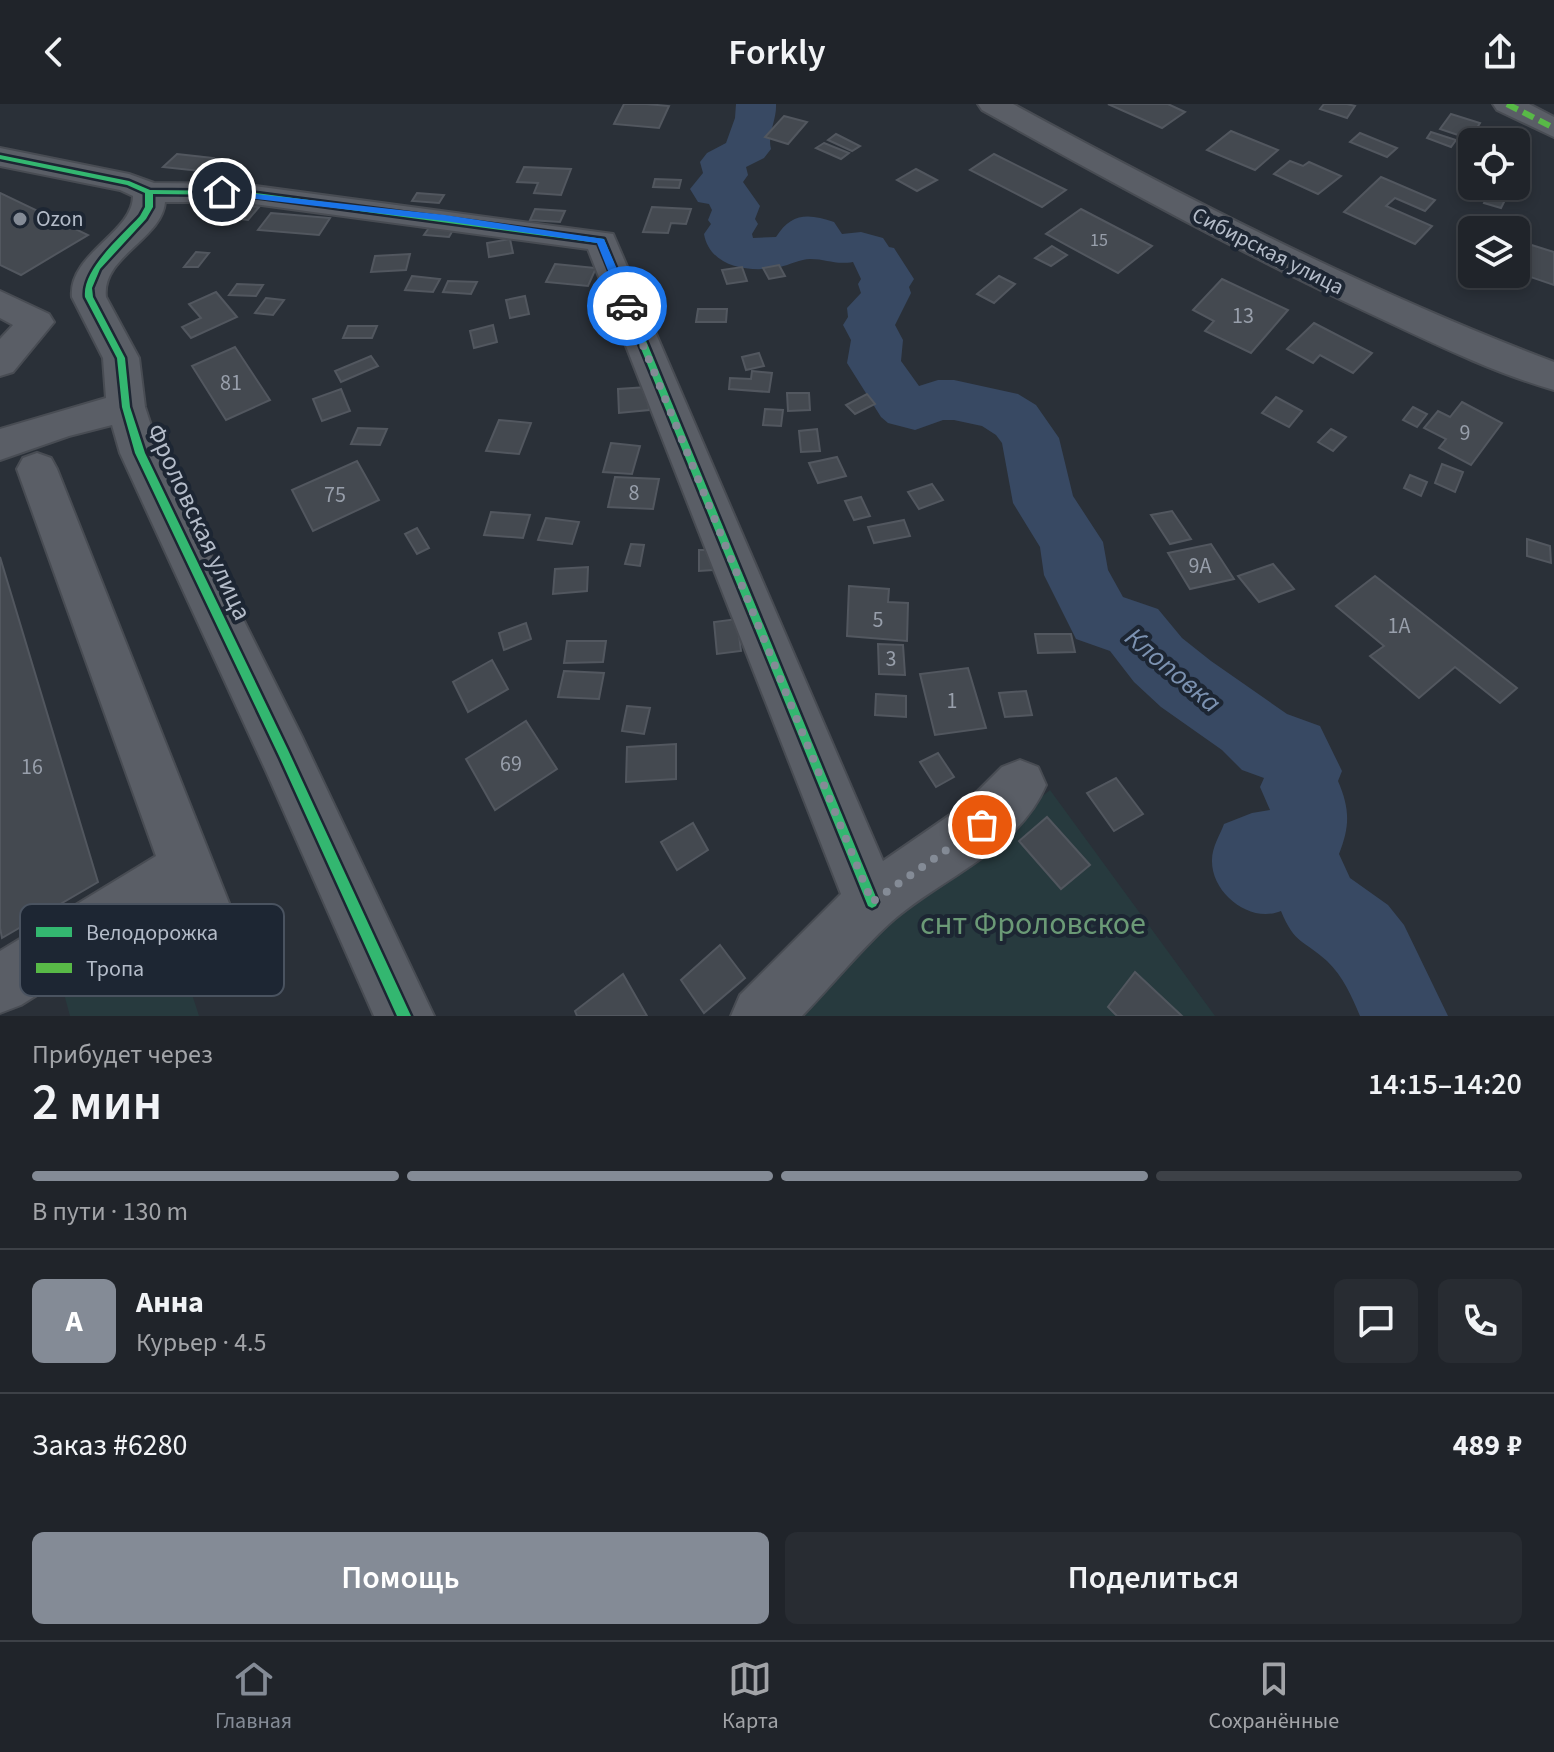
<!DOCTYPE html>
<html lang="ru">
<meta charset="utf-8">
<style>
body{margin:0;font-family:"Source Sans 3",sans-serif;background:#282c32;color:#f1f3f6;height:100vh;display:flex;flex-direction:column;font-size:30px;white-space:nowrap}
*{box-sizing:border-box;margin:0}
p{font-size:26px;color:#a2a4a8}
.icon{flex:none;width:44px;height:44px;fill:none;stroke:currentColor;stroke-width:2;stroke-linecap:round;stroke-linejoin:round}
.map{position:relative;height:912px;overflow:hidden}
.panel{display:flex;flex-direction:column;background:#20242a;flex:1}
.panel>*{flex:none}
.buttons{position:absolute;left:1458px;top:24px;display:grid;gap:16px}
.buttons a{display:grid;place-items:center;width:72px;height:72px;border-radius:12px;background:#20242a;box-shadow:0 4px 12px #0003,0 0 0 2px #3d4147;font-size:40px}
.pin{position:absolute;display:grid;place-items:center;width:68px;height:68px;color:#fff;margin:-34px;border:4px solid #fff;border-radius:50%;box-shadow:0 2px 8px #0007}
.courier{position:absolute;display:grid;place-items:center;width:80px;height:80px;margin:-40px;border:6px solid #1a73e8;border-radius:50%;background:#fff;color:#222;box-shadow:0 2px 10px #0007}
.summary em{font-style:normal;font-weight:600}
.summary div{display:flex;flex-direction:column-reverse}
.summary{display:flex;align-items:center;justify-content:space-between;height:136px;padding:0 32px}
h1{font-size:52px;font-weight:600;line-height:60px}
.bar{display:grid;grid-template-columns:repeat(4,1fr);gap:12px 8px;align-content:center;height:96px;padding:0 32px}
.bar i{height:10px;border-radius:6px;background:#3d4147}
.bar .current{background:#848b96}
.bar p{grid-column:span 4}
.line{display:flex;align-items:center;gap:20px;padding:0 32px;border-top:2px solid #3d4147}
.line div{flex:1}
.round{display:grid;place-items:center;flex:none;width:84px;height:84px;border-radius:12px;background:#282c32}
.primary-button{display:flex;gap:16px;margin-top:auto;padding:16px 32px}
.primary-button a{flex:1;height:92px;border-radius:12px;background:#848b96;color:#fff;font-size:32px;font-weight:600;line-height:92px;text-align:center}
.primary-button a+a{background:#282c32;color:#f1f3f6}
header{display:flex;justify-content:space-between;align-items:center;height:104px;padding:0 32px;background:#20242a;font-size:36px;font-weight:600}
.menu{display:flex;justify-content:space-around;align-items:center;height:112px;border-top:2px solid #3d4147;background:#20242a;font-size:22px;color:#a2a4a8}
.menu a{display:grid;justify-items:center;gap:4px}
.menu .current{color:#848b96}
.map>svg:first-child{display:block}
.green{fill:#273a3e}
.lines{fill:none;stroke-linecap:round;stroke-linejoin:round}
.river{fill:#384963;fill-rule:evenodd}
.building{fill:#444950;stroke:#52575f;stroke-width:2}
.minor-casing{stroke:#484c53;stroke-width:4}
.minor{fill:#5a5e66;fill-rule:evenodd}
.quiet{stroke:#58b947;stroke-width:6;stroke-dasharray:12 6;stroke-linecap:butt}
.cycleway-casing{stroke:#1d2633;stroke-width:5}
.cycleway{fill:#33b770;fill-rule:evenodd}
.route{fill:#1a73e8}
.done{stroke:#848b96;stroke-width:8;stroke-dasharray:0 14.4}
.poi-dot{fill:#848b96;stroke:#1d2633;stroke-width:3}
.labels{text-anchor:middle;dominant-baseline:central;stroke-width:8;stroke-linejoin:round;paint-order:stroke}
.far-number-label{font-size:18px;fill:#989fab}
.far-poi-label{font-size:22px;fill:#b4bcc9;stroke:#1d2633;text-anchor:start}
.far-street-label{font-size:22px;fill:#b4bcc9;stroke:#1d2633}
.number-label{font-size:22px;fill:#989fab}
.street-label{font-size:26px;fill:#b4bcc9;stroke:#1d2633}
.water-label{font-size:28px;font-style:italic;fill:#7c92b1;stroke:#1d2633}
.near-park-label{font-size:32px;fill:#6b9a76;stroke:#1d2633}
.key{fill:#1d2633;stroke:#4a5360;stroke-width:2}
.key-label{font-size:22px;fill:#b4bcc9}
</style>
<header><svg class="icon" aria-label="back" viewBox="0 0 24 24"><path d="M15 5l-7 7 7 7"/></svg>Forkly<svg class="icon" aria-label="share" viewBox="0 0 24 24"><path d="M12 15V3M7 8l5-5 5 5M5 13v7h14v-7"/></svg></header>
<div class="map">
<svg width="1554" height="912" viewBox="0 0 1554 912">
<rect width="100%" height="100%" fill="#2a3038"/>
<g class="green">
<path d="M1050,686l165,226h-423l97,-94z"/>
<path d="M170,821l29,91h-129l-7,-26z"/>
</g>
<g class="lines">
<path class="river" d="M736,0h40c1,16 -9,30 -5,45l-7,9 -18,9 2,8 -5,7 17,24 -5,13 3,5 -6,10 1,4 23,-1c15,-24 32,-24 58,-15l8,12 19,-2 22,6 6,9 5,1 20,31 -5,8 2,6 -16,32 8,15 -2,21 18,25 19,-6h16l64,14 18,11 23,33 14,58 30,46 5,28 15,27 35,12 24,29 29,23 76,53 33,12 22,45 -4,10c12,28 12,45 1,73l11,24 38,27 16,20 44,91h-88c-8,-19 -17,-40 -33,-55 -24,-22 -32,-16 -46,-50 -31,13 -70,-18 -69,-51 0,-13 8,-25 12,-36l28,-11 18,-3 -10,-23 4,-9 -22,-8 -20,-20 -61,-43 -27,-25 -24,-31 -34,-12 -32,-64 -4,-28 -27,-44 -11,-60 -6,-8 -14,-9 -28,-6h-11l-28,10 -27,-7 -7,-6 -34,-54 4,-23 -8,-15 5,-8 -1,-9 14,-15 -3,-9 3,-5 -8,-17c-19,3 -26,-3 -43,-3 -9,0 -21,6 -30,8 -29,6 -70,1 -76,-33l7,-10 -3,-4 4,-10 -3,-6 -11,-2 -8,-13 13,-16 -3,-11 7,-9 19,-10 9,-25z"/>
</g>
<g class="building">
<path d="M624,0h22l23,2 -10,22 -45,-4z"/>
<path d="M1108,0h60l17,8 -23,16z"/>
<path d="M1324,0h23l8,2 -8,12 -27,-9z"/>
<path d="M1451,10l29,9 -10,16 -30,-10z"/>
<path d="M784,12l23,6 -19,22 -23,-7z"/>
<path d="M1231,27l47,19 -23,20 -48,-20z"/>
<path d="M1431,28l25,8 -5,7 -24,-9z"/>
<path d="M1360,29l37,15 -10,9 -37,-15z"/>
<path d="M836,30l24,12 -8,5 -24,-11z"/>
<path d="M824,39l25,10 -8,6 -25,-11z"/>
<path d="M177,50l36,4 -13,13 -37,-4z"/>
<path d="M994,50l72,36 -24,17 -72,-37z"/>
<path d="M1290,57l13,5 6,-4 32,14 -23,18 -44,-20z"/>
<path d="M524,63l47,2 -10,26 -27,-2 4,-10 -21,-1z"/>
<path d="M916,65l21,11 -20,11 -20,-11z"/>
<path d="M1381,73l54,23 -10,11 -30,-13 -9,8 46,20 -17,18 -71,-32z"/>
<path d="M655,75l26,1 -2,8 -26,-1z"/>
<path d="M1490,86l17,6 -6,12 -17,-5z"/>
<path d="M0,89l88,42 -67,40 -21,-10z"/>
<path d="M417,89l27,2 -5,8 -27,-2z"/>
<path d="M220,99l39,4 -11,13 -40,-5z"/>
<path d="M652,103l39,2 -5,15 -15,-1 -3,10 -25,-1z"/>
<path d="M535,105l30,2 -5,11 -30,-2z"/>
<path d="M1081,105l71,37 -34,27 -72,-39z"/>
<path d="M271,109l59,5 -11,17 -61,-5z"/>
<path d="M1500,114l29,9 -3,11 -10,-3v-5l-20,-1z"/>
<path d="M431,121l22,5 -4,7 -25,-2z"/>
<path d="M510,135l3,14 -24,4 -2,-14z"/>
<path d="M1522,138l32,10v33l-38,-13v-13z"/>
<path d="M1052,142l15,9 -16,11 -16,-8z"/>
<path d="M196,148l13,1 -11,14h-14z"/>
<path d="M410,150l-4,16 -35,2 4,-16z"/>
<path d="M555,160l41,4 -8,18 -42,-4z"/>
<path d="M779,161l6,11 -16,3 -6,-11z"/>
<path d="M742,163l5,14 -20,3 -5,-14z"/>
<path d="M412,172l28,3 -7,13 -28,-2z"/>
<path d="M999,172l16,8 -21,19 -17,-9z"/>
<path d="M1222,175l66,31 -37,43 -46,-22 9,-10 -21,-11z"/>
<path d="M448,177l29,1 -6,12 -28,-2z"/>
<path d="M237,180l26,1 -7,11 -27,-1z"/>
<path d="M216,188l21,25 -46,21 -9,-11 19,-9 -12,-14z"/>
<path d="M525,192l4,18 -19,4 -4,-18z"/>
<path d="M266,194l18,2 -11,15 -18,-2z"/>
<path d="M698,205h29l-1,13h-30z"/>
<path d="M1314,219l58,30 -19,20 -33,-18 -7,8 -26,-14z"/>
<path d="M493,221l4,17 -23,6 -4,-17z"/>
<path d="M348,222h29l-5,12h-29z"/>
<path d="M235,243l35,53 -44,20 -34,-54z"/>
<path d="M759,249l5,13 -18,4 -4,-13z"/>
<path d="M371,252l7,10 -37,16 -6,-11z"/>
<path d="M752,267l20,2 -3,19 -40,-3 1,-11 21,1z"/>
<path d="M647,283l2,23 -30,3 -1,-24z"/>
<path d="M341,285l9,22 -28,10 -9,-22z"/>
<path d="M787,289h22l1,17 -22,1z"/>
<path d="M867,290l8,10 -20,10 -9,-9z"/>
<path d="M1276,293l26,14 -13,16 -27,-14z"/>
<path d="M1462,298l40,21 -31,42 -32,-17 7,-9 -22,-11 14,-17 12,6z"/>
<path d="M1413,303l14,7 -10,13 -14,-7z"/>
<path d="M765,305l18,1 -2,16 -18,-1z"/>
<path d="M499,316l32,3 -12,31 -33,-3z"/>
<path d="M358,324l29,1 -7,16 -29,-1z"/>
<path d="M817,325l3,22 -19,1 -2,-21z"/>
<path d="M1331,325l15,8 -13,14 -15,-9z"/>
<path d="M611,339l29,3 -8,28 -29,-2z"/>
<path d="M837,353l9,19 -28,7 -9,-20z"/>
<path d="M357,357l22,39 -66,31 -21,-41z"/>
<path d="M1442,360l21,8 -8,20 -20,-9z"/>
<path d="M1410,371l17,7 -6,14 -17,-8z"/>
<path d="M615,373l44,2 -6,30 -45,-2z"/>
<path d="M932,380l11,16 -24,9 -11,-17z"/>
<path d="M861,393l9,19 -16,4 -9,-19z"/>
<path d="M1172,407l19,28 -21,5 -19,-29z"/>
<path d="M491,408l39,3 -7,23 -39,-3z"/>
<path d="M546,414l33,4 -7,22 -34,-4z"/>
<path d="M904,416l6,16 -36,7 -6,-16z"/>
<path d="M417,424l12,20 -12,6 -12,-20z"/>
<path d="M1527,435l23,7 1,17 -24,-7z"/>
<path d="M631,440l13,1 -4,21 -15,-2z"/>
<path d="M1211,440l23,35 -44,10 -22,-36z"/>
<path d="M699,446h14v20l-14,1z"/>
<path d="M0,453l98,325 -96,56 -2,-10z"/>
<path d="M1273,460l21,25 -35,13 -21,-26z"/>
<path d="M588,463l-1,24 -34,3 2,-25z"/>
<path d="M1375,472l142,112 -17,15 -45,-36 -36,31 -49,-42 14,-10 -48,-40z"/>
<path d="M849,482l40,3 -1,13 20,1 -1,38 -60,-5z"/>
<path d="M737,515l4,32 -24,3 -3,-32z"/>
<path d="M526,519l5,16 -27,11 -5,-17z"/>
<path d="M1035,530h36l4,18 -37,1z"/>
<path d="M567,537h39l-3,21 -39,1z"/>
<path d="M878,540l25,1 2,30 -26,-1z"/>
<path d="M492,556l16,29 -40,23 -15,-30z"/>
<path d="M968,564l18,60 -51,7 -15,-61z"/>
<path d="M564,567l40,2 -5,26 -41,-2z"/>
<path d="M1026,587l6,24 -27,2 -6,-24z"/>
<path d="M876,590l30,2v21l-31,-2z"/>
<path d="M627,602l23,2 -6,26 -22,-3z"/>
<path d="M526,617l31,48 -62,41 -29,-51z"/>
<path d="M676,640v35l-50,3 1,-35z"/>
<path d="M938,649l16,24 -18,10 -16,-25z"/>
<path d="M1116,674l27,36 -29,17 -27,-38z"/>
<path d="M1047,713l43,48 -29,24 -42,-48z"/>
<path d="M693,719l15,27 -31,20 -16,-28z"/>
<path d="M720,841l25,33 -41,35 -23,-33z"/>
<path d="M1135,868l47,44h-65l-9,-9z"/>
<path d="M623,870l24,42h-70l-2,-5z"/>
</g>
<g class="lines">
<defs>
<g id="minor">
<path d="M978,0h35c176,96 354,187 541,258v28c-63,-18 -125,-49 -185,-77 -132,-62 -260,-132 -387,-203z"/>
<path d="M1493,0h36l25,13v20l-57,-27z"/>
<path d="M0,44l129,26 25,9 86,1 373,50 270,627 80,-55 39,-39 18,-7 18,7 8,18c-28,66 -104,92 -155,137 -31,28 -59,63 -89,94h-71l9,-21 101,-101 -253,-645 -348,-47h-75c-3,37 -64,55 -59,95l33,61 6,49 15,46 142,284 132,279h-60l-108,-245 -146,-318 -8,-28 -43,11 -69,24v-31l106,-31 -3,-40 -31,-61c-4,-43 61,-64 61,-101l-13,-6 -120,-24z"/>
<path d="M0,187l49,23 5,8 -41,50 -13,4v-37l13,-14 -13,-7z"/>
<path d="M37,349l14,5 6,11 187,472 -9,20 -20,9 -20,-9 -20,-53 -154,97 -21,8v-62l156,-95 -139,-387 6,-11z"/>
</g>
</defs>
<use href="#minor" class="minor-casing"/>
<use href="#minor" class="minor"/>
<path class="quiet" d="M1507,0l47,24"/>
<defs>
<path id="cycleway" d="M0,51l129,26 21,9 90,1 364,48 274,663 -2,4 -4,2 -4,-2 -270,-663 -358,-48 -87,-1v13l-7,12 -46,50 -8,19 1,9 32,61 5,49 15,46 143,297 123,266h-14l-117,-258 -145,-305 -13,-46 -5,-49 -32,-61c-3,-28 37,-61 55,-81l5,-9v-14l-18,-8 -127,-26z"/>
</defs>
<use href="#cycleway" class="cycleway-casing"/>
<use href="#cycleway" class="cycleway"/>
</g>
<path class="route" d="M219,86l226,25 159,24 29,67 -6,3 -5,-3 -25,-63 -152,-22 -223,-26z"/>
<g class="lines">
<path class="done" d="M627,202l245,596 110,-77"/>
</g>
<circle class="poi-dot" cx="20" cy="115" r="8"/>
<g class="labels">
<g class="far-number-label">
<text x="1099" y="136">15</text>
</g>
<g class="far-poi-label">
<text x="36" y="115">Ozon</text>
</g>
<g class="far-street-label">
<text transform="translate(1268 147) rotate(27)">Сибирская улица</text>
</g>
<g class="number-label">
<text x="1243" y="212">13</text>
<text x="231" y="279">81</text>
<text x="1465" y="329">9</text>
<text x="634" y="389">8</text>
<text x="335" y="391">75</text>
<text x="1200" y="462">9А</text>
<text x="878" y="516">5</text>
<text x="1399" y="522">1А</text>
<text x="891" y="555">3</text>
<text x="952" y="597">1</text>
<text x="511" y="660">69</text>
<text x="32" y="663">16</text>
</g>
<g class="street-label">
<text transform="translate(199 418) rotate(65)">Фроловская улица</text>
</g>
<g class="water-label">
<text transform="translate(1173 566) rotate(40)">Клоповка</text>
</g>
<g class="near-park-label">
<text x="1033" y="820">снт Фроловское</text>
</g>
</g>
<rect x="20" y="800" width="264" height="92" rx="12" class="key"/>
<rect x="36" y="823" width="36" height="10" fill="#33b770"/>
<rect x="36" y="859" width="36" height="10" fill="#58b947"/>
<g class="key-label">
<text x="86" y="836">Велодорожка</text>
<text x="86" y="872">Тропа</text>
</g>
</svg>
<div class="buttons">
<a><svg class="icon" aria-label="locate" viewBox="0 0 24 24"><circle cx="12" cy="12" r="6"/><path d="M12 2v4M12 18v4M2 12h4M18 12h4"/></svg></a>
<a><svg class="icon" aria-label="layers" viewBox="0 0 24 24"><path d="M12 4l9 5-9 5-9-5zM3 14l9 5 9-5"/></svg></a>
</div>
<div class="pin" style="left:982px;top:721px;background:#ea580c"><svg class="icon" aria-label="bag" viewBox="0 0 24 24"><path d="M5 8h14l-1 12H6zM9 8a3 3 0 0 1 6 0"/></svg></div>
<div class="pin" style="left:222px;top:88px;background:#1f2937"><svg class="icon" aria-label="home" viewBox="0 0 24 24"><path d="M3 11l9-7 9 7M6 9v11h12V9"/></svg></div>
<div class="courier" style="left:627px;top:202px"><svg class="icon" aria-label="car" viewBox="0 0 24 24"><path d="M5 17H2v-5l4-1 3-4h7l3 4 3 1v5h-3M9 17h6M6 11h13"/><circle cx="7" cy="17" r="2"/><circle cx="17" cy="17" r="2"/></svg></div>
</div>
<section class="panel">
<div class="summary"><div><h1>2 мин</h1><p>Прибудет через</p></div><em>14:15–14:20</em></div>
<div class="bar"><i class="current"></i><i class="current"></i><i class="current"></i><i></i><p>В пути · 130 m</p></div>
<div class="line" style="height:144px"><b class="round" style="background:#848b96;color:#fff">А</b><div><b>Анна</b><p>Курьер · 4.5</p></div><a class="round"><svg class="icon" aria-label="chat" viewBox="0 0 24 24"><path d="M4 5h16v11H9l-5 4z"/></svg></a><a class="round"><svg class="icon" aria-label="phone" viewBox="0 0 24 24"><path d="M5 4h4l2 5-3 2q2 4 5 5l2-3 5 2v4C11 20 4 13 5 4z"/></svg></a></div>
<div class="line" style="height:104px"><div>Заказ #6280</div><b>489 ₽</b></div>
<div class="primary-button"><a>Помощь</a><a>Поделиться</a></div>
</section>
<nav class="menu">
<a class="current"><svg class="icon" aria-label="home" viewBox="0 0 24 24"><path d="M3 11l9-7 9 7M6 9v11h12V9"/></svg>Главная</a>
<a><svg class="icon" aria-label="map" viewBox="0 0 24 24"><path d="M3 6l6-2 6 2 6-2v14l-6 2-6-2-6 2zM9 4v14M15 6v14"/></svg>Карта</a>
<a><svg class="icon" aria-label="saved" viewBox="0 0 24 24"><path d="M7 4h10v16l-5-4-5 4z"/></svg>Сохранённые</a>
</nav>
